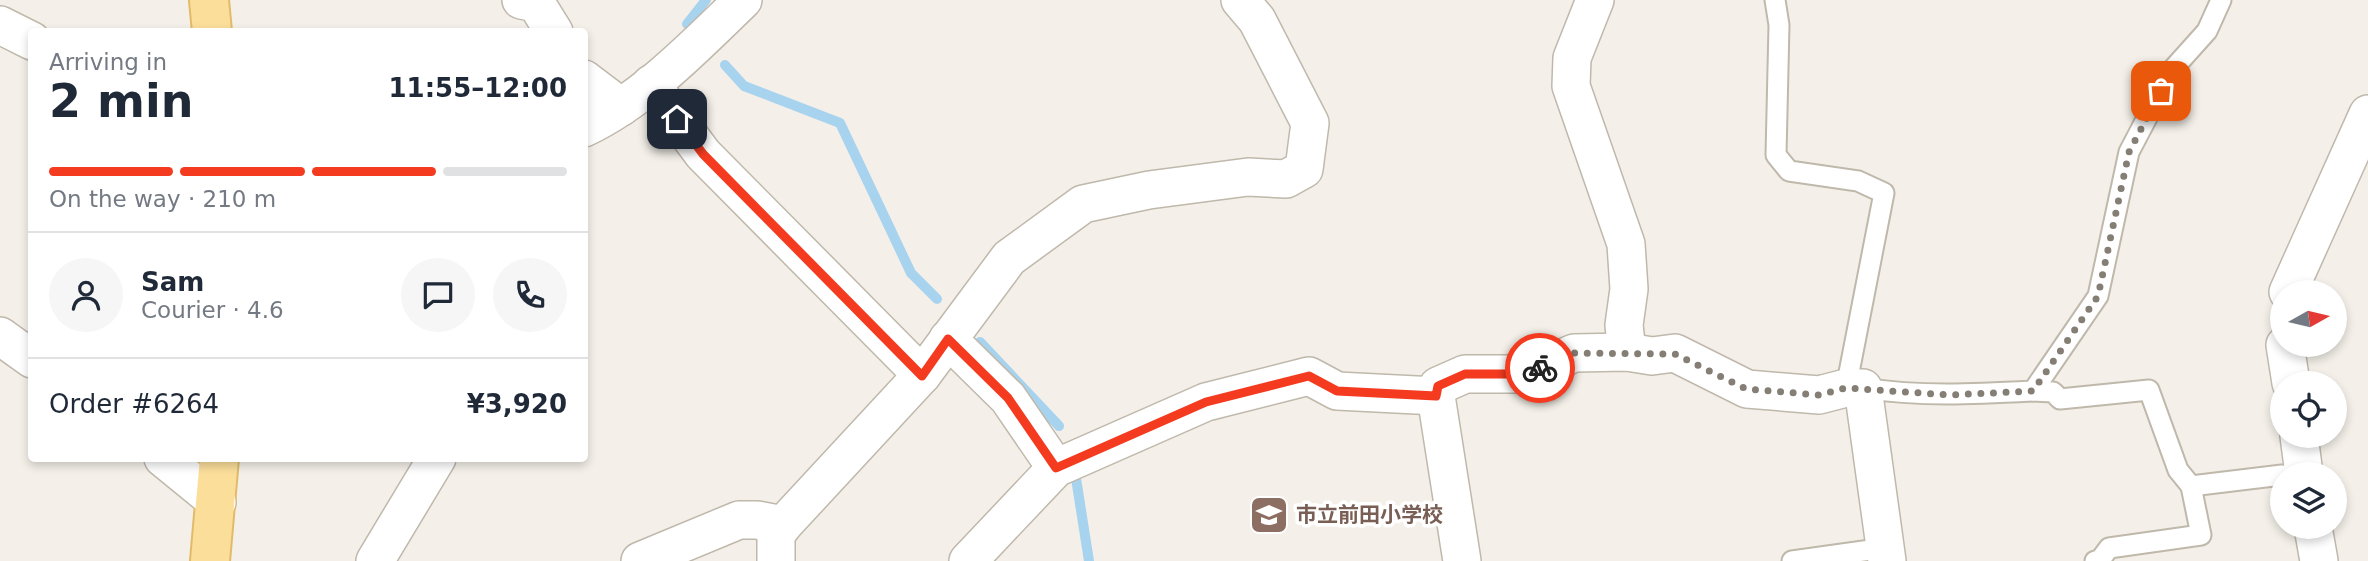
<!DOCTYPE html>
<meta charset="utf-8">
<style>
body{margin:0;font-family:"DejaVu Sans","Noto Sans JP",sans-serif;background:#f6f6f7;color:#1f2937;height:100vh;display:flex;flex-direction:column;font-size:26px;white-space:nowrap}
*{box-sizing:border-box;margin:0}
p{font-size:23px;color:#747a83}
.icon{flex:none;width:38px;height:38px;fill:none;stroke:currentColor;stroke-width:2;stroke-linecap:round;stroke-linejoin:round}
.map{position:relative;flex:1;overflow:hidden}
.drawer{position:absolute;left:28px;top:28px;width:560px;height:434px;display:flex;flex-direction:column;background:#fff;border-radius:7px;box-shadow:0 4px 10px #0003}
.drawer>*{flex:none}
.needle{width:46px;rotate:82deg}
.buttons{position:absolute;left:2270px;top:280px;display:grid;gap:14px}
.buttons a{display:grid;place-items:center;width:77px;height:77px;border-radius:50%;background:#fff;box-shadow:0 4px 10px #0003;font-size:35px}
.pin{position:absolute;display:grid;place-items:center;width:60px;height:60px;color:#fff;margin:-30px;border-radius:14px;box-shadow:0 4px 10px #0006}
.courier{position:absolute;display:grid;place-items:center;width:70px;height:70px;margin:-35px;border:5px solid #f43b20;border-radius:50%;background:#fff;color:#222;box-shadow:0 2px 9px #0007}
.head em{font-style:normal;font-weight:800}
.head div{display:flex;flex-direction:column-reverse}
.head{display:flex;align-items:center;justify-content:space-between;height:119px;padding:0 21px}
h1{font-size:46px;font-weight:800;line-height:52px}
.bar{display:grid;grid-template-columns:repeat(4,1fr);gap:10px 7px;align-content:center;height:84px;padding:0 21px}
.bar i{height:9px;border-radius:5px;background:#e0e1e3}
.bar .on{background:#f43b20}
.bar p{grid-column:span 4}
.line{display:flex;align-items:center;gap:18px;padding:0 21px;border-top:2px solid #e0e1e3}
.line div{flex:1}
.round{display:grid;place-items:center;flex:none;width:74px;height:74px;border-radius:37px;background:#f6f6f7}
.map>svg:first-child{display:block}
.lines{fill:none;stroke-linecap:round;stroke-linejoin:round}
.stream{stroke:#a7d3ef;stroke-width:10}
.lane-casing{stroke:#bfb8ab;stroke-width:23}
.street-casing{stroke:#bfb8ab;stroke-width:40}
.primary-casing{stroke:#e1bb6a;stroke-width:42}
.lane{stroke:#fff;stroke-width:19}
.street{stroke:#fff;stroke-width:37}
.primary{stroke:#fbde9a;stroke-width:38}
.done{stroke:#847e75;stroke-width:7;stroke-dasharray:0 12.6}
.route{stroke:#f43b20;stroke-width:9}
.labels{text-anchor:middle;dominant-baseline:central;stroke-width:7;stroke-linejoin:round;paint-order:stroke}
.education-label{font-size:21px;font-weight:bold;fill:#785e54;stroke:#fff;text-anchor:start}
</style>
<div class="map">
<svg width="2368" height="561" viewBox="0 0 2368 561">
<rect width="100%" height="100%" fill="#f4f0e9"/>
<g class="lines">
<g class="stream">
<path d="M687,24l19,-24"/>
<path d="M725,65l19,21 96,37 71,150 26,26"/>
<path d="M980,342l79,84"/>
<path d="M1075,472l14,89"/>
</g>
<defs>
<g id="lane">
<path d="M1775,0l4,25 -3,130 13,16 69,10 26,12 -38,195"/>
<path d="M1863,388c57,9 113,6 170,3l65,-95 31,-144 43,-82 35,-39 14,-31"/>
<path d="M2033,391l20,1 7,7 89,-9 29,80 13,16 91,-11"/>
<path d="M1792,561l93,-13"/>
<path d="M2095,561l5,-1 9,-12 92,-13 -10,-49"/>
</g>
<g id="street">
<path d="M521,0l15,3 18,29"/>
<path d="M1595,0l-23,58 -1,28 55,158 3,45 -5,36 3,27"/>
<path d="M0,25l32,16"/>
<path d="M584,79l37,28"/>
<path d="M651,84l52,70 219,221"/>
<path d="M584,128c61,-29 111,-82 159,-128"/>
<path d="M2288,292l80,-178"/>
<path d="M0,336l32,23"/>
<path d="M948,339l60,59 48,70"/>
<path d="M2285,345l6,38"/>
<path d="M1436,396l26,165"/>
<path d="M2299,436l5,38"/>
<path d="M163,458l54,44"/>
<path d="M2313,527l6,34"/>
<path d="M375,561l62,-103"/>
<path d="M640,561l99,-41h18l26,5"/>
<path d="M776,561v-26l7,-10 139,-150 87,-117 74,-54 66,-14 99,-13 38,2 18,-10 6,-46 -53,-103 -17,-20"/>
<path d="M968,561l88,-93 150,-66 103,-26 28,15 99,5 2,-10 27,-12h61l48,-21 53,-1 25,4 23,-3 72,36 72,6 27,-7h17l24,173"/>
</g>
<g id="primary">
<path d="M209,0l3,32"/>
<path d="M210,561l9,-103"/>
</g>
</defs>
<use href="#lane" class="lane-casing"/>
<use href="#street" class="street-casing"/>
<use href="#primary" class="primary-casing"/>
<use href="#lane" class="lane"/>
<use href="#street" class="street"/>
<use href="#primary" class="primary"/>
</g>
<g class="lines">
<path class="done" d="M1540,368l34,-15 101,1 71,35 73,6 27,-7 104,7 83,-4 65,-95 31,-144 32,-61"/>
<path class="route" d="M677,119l26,35 219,222 26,-37 60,59 48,70 150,-66 103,-26 28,15 99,5 2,-10 27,-12h61l14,-6"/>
</g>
<defs>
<symbol id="school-square" viewBox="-11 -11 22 22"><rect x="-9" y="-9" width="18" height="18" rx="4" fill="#8d6e63" stroke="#fff"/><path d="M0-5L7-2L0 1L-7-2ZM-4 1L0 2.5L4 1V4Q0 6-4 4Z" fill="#fff"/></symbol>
</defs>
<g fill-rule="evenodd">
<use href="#school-square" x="1247" y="493" width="44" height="44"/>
</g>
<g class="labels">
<g class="education-label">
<text x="1296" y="515">市立前田小学校</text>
</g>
</g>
</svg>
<div class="buttons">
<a><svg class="needle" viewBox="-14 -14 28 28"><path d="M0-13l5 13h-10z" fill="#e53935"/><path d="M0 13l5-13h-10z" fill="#747a83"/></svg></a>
<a><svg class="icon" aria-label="locate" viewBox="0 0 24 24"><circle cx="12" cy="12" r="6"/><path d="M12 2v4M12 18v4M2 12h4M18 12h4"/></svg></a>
<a><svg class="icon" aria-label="layers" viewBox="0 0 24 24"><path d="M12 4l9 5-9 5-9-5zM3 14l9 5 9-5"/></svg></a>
</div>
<div class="pin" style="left:2161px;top:91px;background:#ea580c"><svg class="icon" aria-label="bag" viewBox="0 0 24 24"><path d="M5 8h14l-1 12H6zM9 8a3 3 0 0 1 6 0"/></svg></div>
<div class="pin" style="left:677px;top:119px;background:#1f2937"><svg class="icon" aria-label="home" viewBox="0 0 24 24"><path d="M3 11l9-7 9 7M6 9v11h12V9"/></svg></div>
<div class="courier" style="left:1540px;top:368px"><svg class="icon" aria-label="bike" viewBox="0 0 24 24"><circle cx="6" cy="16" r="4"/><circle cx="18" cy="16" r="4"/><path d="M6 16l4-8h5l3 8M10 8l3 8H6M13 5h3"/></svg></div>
<section class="drawer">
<div class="head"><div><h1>2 min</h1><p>Arriving in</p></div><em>11:55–12:00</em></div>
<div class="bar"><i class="on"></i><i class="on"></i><i class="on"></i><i></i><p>On the way · 210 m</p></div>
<div class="line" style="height:126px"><a class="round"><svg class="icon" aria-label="person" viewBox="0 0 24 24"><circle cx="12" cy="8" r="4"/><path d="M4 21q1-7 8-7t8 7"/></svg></a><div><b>Sam</b><p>Courier · 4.6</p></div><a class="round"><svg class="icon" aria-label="chat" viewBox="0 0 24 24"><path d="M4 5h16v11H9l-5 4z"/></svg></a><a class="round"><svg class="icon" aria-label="phone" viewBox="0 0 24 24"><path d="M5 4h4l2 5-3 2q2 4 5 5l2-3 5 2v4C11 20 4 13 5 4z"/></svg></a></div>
<div class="line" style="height:91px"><div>Order #6264</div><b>¥3,920</b></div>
</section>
</div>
